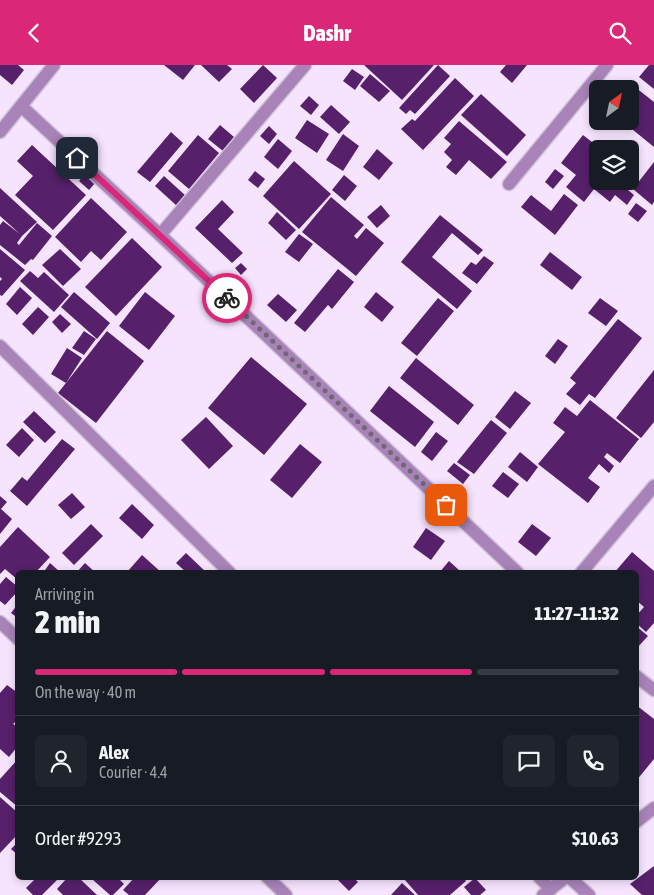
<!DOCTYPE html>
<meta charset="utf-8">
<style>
body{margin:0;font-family:"Asap Condensed",sans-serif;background:#20242c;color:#f1f3f6;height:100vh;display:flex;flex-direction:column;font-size:19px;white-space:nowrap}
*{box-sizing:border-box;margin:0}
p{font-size:16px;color:#9ea1a6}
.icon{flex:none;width:28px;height:28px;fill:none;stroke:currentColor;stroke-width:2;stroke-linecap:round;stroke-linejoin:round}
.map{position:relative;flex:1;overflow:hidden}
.details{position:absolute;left:15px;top:505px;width:624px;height:310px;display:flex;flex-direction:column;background:#171b24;border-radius:8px;box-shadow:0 2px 8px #0003}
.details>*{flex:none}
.needle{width:32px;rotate:33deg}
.fabs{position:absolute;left:589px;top:15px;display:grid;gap:10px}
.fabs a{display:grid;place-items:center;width:50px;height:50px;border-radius:8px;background:#171b24;box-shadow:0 2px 8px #0003;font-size:25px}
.pin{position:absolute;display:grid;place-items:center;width:42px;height:42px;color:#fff;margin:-21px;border-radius:10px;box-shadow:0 2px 8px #0006}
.courier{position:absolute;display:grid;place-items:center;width:50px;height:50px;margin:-25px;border:4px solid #db2777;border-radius:50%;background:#fff;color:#222;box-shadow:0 1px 6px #0007}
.overview em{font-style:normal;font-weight:800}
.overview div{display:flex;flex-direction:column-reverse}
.overview{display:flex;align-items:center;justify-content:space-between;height:85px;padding:0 20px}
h1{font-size:32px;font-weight:800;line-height:38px}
.bar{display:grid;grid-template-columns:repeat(4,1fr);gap:8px 5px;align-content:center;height:60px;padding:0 20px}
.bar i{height:6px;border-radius:4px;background:#363941}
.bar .current{background:#db2777}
.bar p{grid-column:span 4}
.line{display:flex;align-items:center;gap:12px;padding:0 20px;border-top:1px solid #363941}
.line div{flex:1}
.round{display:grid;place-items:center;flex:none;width:52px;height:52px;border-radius:8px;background:#20242c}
header{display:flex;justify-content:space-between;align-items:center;height:65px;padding:0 20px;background:#db2777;color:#fff;font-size:22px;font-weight:800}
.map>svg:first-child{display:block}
.building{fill:#56206a}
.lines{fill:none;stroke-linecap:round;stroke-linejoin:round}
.street-casing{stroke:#d1c1d8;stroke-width:15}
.street{stroke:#a783b7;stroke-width:12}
.done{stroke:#706675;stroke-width:5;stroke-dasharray:0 9}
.route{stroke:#db2777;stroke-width:6}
</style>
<header><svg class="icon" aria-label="back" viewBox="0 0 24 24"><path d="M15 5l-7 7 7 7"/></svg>Dashr<svg class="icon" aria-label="search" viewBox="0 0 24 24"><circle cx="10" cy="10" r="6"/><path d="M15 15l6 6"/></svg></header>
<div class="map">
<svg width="654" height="830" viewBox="0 0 654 830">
<rect width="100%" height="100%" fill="#f6e4fe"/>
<g class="building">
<path d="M0,0h18l6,5 -12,15 -12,-10z"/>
<path d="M164,0h31l-12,15z"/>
<path d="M201,0h26l5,4 -13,13z"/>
<path d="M263,0l14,13 -23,25 -14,-14z"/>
<path d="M364,0h70l-32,35z"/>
<path d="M438,0l12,11 -35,38 -5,-4 -4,4 -7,-6z"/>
<path d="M506,0h21l-15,18 -12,-11z"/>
<path d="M649,0h5v24l-15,-12z"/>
<path d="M352,4l12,8 -9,13 -12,-9z"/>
<path d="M370,9l20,17 -11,11 -19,-16z"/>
<path d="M455,13l19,18 -51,54 -22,-21 11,-10 3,2z"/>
<path d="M626,15l28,22v45l-32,-26h8v-32h-11z"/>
<path d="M481,29l45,41 -19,21 -46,-41z"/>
<path d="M309,31l10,9 -8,10 -11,-9z"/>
<path d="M331,40l19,17 -11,12 -19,-17z"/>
<path d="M307,55l22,14 -12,19 -22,-15z"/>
<path d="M459,56l48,41 -16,17 -22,-19 -13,15 -10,-8 6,-7 -8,-8 7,-8 -7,-6z"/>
<path d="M220,60l14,12 -11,14 -15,-12z"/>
<path d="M269,61l8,8 -8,10 -9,-8z"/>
<path d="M171,67l12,11 -33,39 -13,-10z"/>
<path d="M343,69l16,12 -16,25 -17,-11z"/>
<path d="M198,70l21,18 -30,36 -21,-18z"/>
<path d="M583,70l18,14h-3v3l-7,8 7,5v16h19l17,14 -7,10 -12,-10 -5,7 -16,-13 -10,13 -18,-15 10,-12 -15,-12z"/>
<path d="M278,74l14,12 -14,18 -14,-12z"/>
<path d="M32,80l54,50 -33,35 -38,-35 18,-19 -16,-15z"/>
<path d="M377,84l16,14 -14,17 -16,-13z"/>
<path d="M294,96l37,33 -32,35 -36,-33z"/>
<path d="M654,97v40l-2,3 -19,-16z"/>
<path d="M555,104l9,7 -11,13 -8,-7z"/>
<path d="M255,106l10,8 -7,9 -10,-8z"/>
<path d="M86,107l10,10 -7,8 -10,-9z"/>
<path d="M344,110l13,11 -12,15 -13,-11z"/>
<path d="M164,111l22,20 -9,10 -22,-20z"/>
<path d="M0,123l37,34 -15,14 -5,7 2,2 18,-22 15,13 -19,24 -2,-1 -6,6 -25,-20v-20l3,-4 17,13 -20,-18z"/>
<path d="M564,129l14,11 -23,30 -34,-28 10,-12 20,16z"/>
<path d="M331,132l33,28 -10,11 3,3 9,-11 18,15 -28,33 -54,-44z"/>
<path d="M91,133l36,34 -26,28 -10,-9 -10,11 -26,-25z"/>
<path d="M222,135l12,12 -16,17 25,24 -11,10 -37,-35z"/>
<path d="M636,138l11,8 -9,11 -10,-8z"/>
<path d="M381,140l9,11 -13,12 -10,-11z"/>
<path d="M277,147l19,18 -10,10 -18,-17z"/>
<path d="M440,150l43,35 -5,5 -26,-22 -20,24 40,34 -15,18 -56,-47z"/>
<path d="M299,169l14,10 -14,18 -14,-10z"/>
<path d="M132,173l30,29 -46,49 -31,-29z"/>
<path d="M0,184l25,21 -23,26 -2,-1v-14l2,-2 -2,-2z"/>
<path d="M60,184l21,20 -18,17 -21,-21z"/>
<path d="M550,187l32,25 -10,13 -32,-25z"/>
<path d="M484,191l10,7 -17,21 -15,-11 9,-11 5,3z"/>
<path d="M241,198l6,6 -6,6 -6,-7z"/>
<path d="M338,204l16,13 -22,27 -4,-4 -23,27 -11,-9z"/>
<path d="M30,206l8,7 6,-6 25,23 -15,17 -34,-31z"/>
<path d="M20,222l12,11 -15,17 -11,-11z"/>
<path d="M74,227l36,31 -13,16 -36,-32z"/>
<path d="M145,227l30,24 -26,34 -30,-24z"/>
<path d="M376,227l18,15 -12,15 -18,-15z"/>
<path d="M278,229l19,16 -11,12 -19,-17z"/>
<path d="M438,233l16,13 -37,45 -16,-13z"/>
<path d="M600,233l18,13 -12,15 -18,-13z"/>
<path d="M38,242l11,10 -16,18 -11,-11z"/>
<path d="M60,249l11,10 -9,9 -10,-11z"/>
<path d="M618,254l24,19 -47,60 -6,-4 -9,11 -14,-11 10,-11 -6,-5z"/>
<path d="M84,266l12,8 -12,16 -12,-7z"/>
<path d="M107,266l37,30 -48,62 -38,-30z"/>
<path d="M558,274l10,7 -13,18 -10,-8z"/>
<path d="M67,283l15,10 -16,25 -15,-9z"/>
<path d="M251,292l56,47 -43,51 -56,-47z"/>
<path d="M416,293l58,47 -16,20 -58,-47z"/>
<path d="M654,305v52l-13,16 -25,-20z"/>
<path d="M389,321l45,36 -19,25 -45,-36z"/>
<path d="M515,326l16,12 -21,26 -15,-12z"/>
<path d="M590,335l49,39 -19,24 -13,-10 -3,4 10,9 -5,7 -10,-9 -11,14 12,9 -12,16 -50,-39 27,-32 -12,-9 12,-16 12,9z"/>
<path d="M34,346l22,21 -11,11 -22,-21z"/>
<path d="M206,352l27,29 -24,23 -28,-29z"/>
<path d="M491,355l16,13 -33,41 -17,-12z"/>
<path d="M22,363l12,12 -15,17 -13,-12z"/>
<path d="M436,367l12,9 -16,20 -11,-9z"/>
<path d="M62,374l13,10 -48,57 -17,-15 12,-14 5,4z"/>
<path d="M300,379l22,18 -30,36 -22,-18z"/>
<path d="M520,387l18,15 -11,15 -19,-15z"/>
<path d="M454,398l16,12 -7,9 -16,-13z"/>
<path d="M503,407l16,12 -11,14 -16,-12z"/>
<path d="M72,428l13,14 -14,12 -13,-14z"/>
<path d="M0,431l7,6 -6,7 11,10 -12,15z"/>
<path d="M132,439l22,21 -12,14 -23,-21z"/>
<path d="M91,459l12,12 -29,29 -12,-12z"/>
<path d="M532,459l19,14 -15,18 -18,-14z"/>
<path d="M18,462l32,30 -15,16h-17v7l-13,-11 -5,5v-27z"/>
<path d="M426,463l19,13 -14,19 -18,-13z"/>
<path d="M632,487l22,19v52l-8,9 -10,-9v-7l8,-9 -8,-7v-27h-22z"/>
<path d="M186,488l21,20h-20l-11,-10z"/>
<path d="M142,490l20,18h-33l-1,-2z"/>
<path d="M449,496l11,10 -1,2h-20z"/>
<path d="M50,498l11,10h-18z"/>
<path d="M85,498l11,10h-20z"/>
<path d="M6,512l12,10v4l-13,14 -5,-4v-17z"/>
<path d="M18,539v14l-7,-5z"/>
<path d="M636,561l12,10 -12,13z"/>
<path d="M7,620l11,8v7l-2,2 2,1v16l-5,5 5,3v19l-9,11 -9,-8v-56z"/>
<path d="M636,640l18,14v40l-18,22z"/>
<path d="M18,694v48l-18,-15v-13z"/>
<path d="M0,732l18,16v21l-18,19z"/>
<path d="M18,777v13l-7,-6z"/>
<path d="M654,801v29h-12l-12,-11z"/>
<path d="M37,812h23l-18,18h-9l-7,-7z"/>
<path d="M68,812h10l19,18h-34l-6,-6z"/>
<path d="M94,812h23l7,7 -11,11h-3l-18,-16z"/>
<path d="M135,812h27l-17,18h-16l-6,-5z"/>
<path d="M335,812h18l5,5 -9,9z"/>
<path d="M408,812h55l3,4 -16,14h-32l-13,-15z"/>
<path d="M475,813l11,12 -6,5h-9l-7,-8z"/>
<path d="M402,818l13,12h-24z"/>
</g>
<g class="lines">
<defs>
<g id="street">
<path d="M21,41l139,129 358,338"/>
<path d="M0,67l54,-67"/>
<path d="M509,119l98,-119"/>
<path d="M160,170l145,-170"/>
<path d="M0,281l230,227"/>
<path d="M581,508l73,-87"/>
<path d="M0,557l18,17"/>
<path d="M636,611l18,14"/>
<path d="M636,757l18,-14"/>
<path d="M267,812l19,18"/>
<path d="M539,812l12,12"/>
<path d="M569,812l20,18"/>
<path d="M543,830l23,-18"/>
</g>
</defs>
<use href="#street" class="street-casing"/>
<use href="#street" class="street"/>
</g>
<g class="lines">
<path class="done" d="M227,233l219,207"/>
<path class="route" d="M77,93l150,140"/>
</g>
</svg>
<div class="fabs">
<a><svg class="needle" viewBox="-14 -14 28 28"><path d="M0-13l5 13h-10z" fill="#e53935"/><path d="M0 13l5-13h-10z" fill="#9ea1a6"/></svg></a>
<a><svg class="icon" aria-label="layers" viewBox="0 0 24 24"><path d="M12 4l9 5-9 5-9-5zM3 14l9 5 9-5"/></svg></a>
</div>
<div class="pin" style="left:446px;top:440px;background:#ea580c"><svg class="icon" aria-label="bag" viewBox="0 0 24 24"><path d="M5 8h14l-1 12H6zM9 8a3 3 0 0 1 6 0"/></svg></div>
<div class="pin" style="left:77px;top:93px;background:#1f2937"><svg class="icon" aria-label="home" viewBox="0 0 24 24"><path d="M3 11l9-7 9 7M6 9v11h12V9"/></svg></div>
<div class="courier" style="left:227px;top:233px"><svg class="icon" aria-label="bike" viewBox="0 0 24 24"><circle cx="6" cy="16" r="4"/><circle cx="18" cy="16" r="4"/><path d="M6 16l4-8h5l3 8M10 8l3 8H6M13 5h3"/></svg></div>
<section class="details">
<div class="overview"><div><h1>2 min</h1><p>Arriving in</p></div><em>11:27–11:32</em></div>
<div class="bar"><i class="current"></i><i class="current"></i><i class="current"></i><i></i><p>On the way · 40 m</p></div>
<div class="line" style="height:90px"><a class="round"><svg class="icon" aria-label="person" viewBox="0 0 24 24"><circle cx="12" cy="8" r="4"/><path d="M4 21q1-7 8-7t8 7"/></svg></a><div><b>Alex</b><p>Courier · 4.4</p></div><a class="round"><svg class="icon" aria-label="chat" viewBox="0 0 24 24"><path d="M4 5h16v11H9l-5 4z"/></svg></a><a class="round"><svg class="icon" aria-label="phone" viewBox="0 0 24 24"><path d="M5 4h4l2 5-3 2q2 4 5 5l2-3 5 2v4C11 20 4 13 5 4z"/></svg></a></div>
<div class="line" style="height:65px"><div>Order #9293</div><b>$10.63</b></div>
</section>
</div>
